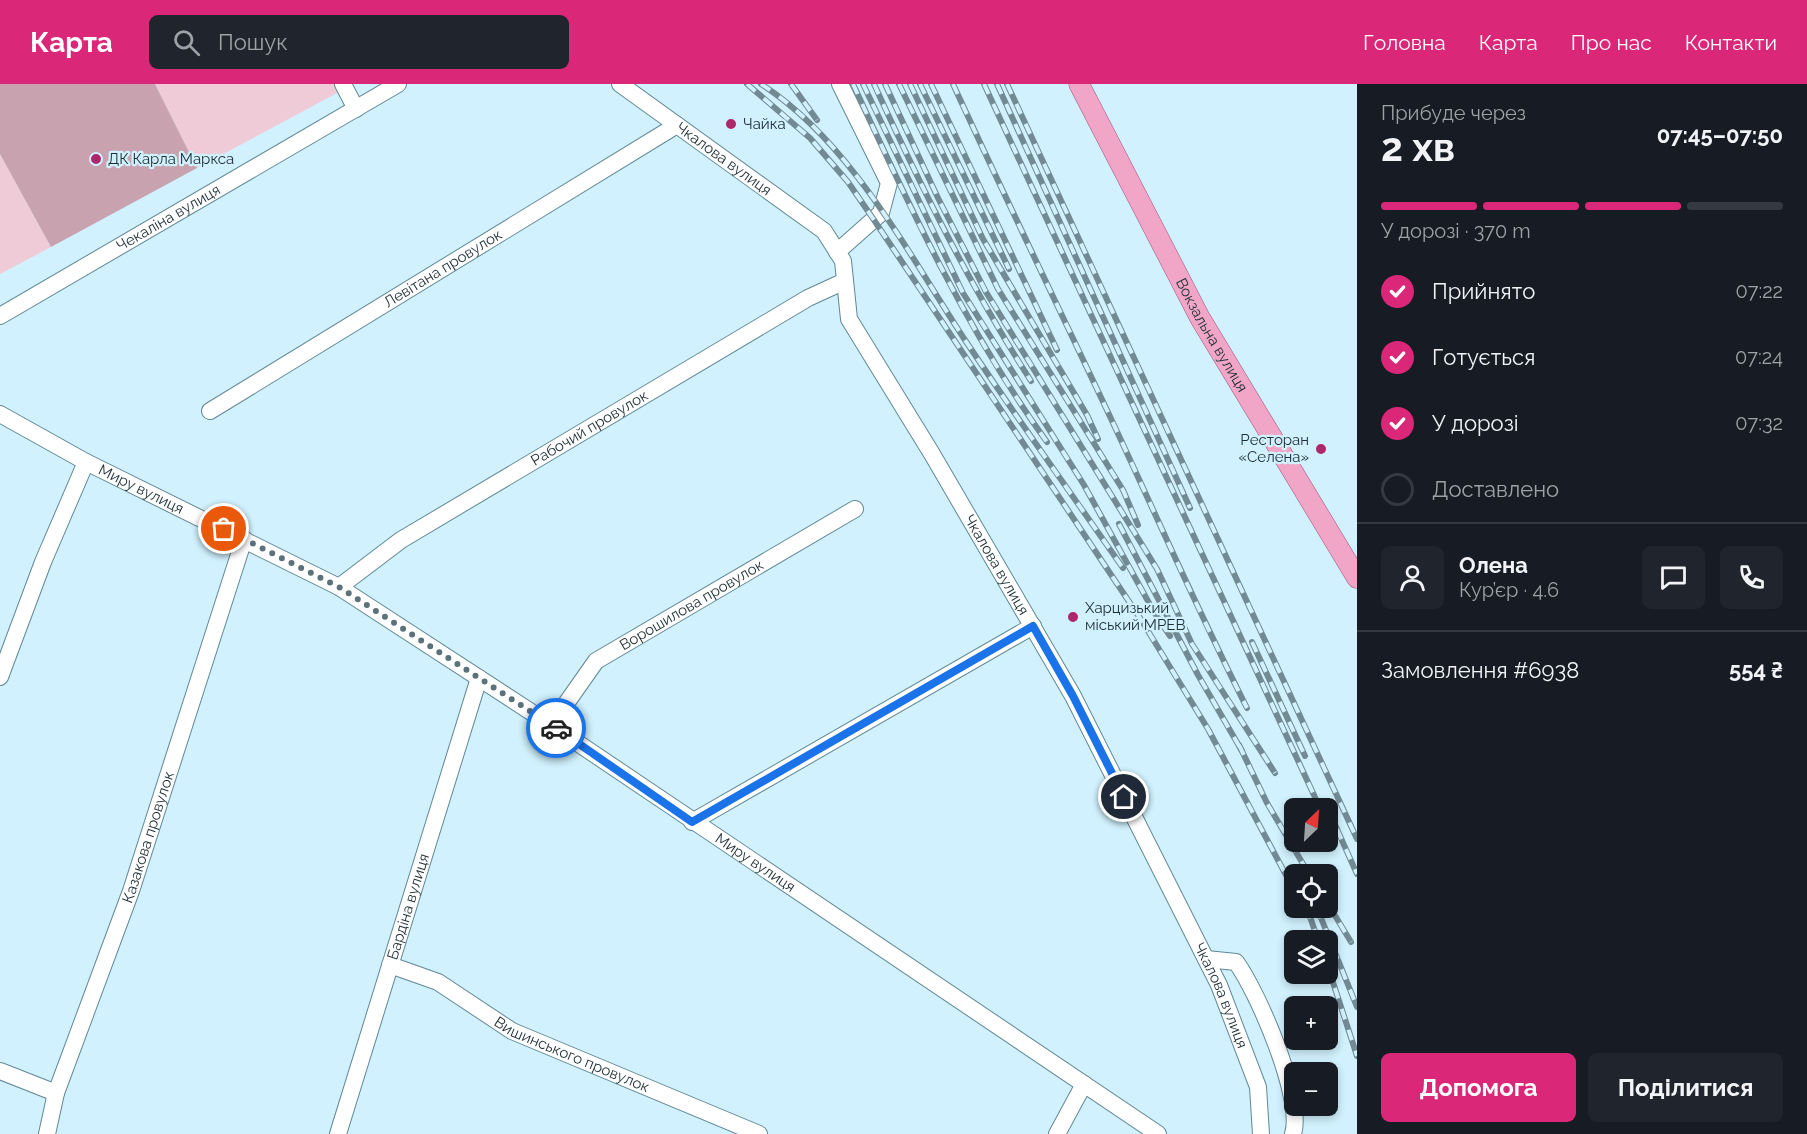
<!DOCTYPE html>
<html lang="uk">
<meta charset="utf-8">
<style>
body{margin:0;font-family:Raleway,sans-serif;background:#20242c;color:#f1f3f6;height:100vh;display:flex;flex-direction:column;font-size:22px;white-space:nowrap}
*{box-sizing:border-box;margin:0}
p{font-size:20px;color:#9ea1a6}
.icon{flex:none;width:33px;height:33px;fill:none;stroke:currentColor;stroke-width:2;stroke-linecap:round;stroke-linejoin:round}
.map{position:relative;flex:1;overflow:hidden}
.details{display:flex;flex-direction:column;background:#171b24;width:450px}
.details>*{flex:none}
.needle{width:39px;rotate:25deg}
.controls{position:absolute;left:1284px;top:714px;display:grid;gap:12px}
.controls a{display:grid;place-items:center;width:54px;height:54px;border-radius:9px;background:#171b24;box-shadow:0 3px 9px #0003;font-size:30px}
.pin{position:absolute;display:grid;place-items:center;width:51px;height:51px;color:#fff;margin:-26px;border:3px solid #fff;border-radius:50%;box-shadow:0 2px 6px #0007}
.courier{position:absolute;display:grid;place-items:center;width:60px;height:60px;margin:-30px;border:4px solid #1a73e8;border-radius:50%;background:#fff;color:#222;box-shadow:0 2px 8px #0007}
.head em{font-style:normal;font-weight:700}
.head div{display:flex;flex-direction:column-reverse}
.head{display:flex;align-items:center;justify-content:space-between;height:102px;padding:0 24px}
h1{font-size:39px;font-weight:700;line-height:45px}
.bar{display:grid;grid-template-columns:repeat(4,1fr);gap:9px 6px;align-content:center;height:72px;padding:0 24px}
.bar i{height:8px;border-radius:4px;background:#363941}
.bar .current{background:#db2777}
.bar p{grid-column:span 4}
.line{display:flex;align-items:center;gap:15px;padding:0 24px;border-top:2px solid #363941}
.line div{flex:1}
.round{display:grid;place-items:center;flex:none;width:63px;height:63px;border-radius:9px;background:#20242c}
ol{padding:0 24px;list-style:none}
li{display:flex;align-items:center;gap:18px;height:66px}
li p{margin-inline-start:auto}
li .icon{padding:6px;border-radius:50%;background:#db2777;color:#fff;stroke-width:4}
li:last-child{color:#9ea1a6}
li i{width:33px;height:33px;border:3px solid #363941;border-radius:50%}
.cta{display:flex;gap:12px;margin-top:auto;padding:12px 24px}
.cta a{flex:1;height:69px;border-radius:9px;background:#db2777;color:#fff;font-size:24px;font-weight:700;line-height:69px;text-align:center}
.cta a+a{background:#20242c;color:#f1f3f6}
header{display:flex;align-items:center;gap:36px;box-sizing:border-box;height:84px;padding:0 30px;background:#db2777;color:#fff}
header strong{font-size:28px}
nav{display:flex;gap:33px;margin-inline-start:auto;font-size:21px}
.search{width:420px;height:54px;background:#20242c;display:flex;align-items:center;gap:15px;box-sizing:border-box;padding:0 21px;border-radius:9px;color:#9ea1a6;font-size:22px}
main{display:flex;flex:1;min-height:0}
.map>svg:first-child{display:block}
.green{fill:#efcbd8}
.forest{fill:#c9a2b0}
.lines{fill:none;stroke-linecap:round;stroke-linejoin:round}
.minor-casing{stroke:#608895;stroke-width:18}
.major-casing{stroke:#a1557c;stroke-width:21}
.minor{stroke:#fff;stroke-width:16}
.major{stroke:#f1a6c7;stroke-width:20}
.rail-casing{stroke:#728a93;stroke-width:6}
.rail{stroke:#d0f1fd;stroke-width:4;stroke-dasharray:11;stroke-linecap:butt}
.done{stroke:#5c727a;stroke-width:6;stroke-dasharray:0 10.8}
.route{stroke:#1a73e8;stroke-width:8}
.poi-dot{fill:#ae276d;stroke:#d0f1fd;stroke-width:2}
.labels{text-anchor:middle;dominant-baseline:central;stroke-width:4.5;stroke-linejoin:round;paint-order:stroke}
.poi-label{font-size:15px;fill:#1e2e34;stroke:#d0f1fd;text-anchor:start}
.street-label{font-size:15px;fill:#1e2e34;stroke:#d0f1fd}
</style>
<header>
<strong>Карта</strong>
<div class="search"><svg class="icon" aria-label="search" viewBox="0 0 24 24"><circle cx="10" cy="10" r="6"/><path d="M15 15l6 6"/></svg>Пошук</div>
<nav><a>Головна</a><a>Карта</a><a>Про нас</a><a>Контакти</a></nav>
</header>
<main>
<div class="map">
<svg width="1357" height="1050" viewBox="0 0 1357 1050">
<rect width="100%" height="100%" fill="#d0f1fd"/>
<g class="green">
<path d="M155,0h180l4,8 -142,76z"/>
<path d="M0,70l51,93 -51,27z"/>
</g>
<path class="forest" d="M0,0h155l42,84 -146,79 -51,-93z"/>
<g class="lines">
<defs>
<g id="minor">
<path d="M343,0l13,25"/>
<path id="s1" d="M620,0l204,147 19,30 6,58 83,135 141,242 146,289 39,102 3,47"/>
<path d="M837,168l44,-39 8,-30 -49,-99"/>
<path id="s2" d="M0,232l398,-232"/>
<path id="s3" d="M210,327l467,-286"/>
<path id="s4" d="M0,330l86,48 253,125 212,138 607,409"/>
<path id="s5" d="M339,503l62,-47 407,-242 37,-17"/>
<path d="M0,593l43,-115 43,-100"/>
<path id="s6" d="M551,641l45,-64 259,-152"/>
<path d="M692,738l341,-196"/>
<path d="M1206,875l30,3c22,30 68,137 57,172"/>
<path id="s7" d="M390,881l48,17 74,49 247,103"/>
<path d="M0,987l56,22"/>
<path id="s8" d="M47,1050l9,-41 75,-202 113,-352"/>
<path id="s9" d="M338,1050l141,-456"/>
<path d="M1057,1050l27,-50"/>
</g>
<g id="major">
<path id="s10" d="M1079,0l121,234 157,260"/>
</g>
</defs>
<use href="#minor" class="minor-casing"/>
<use href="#major" class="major-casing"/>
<use href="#minor" class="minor"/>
<use href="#major" class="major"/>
<defs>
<g id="rail">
<path d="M747,0l63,54 38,44 26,38 266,398 68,111 86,161"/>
<path d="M761,0c89,57 147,169 204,256 51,77 105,152 158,228"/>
<path d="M791,0l26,36"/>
<path d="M853,0c57,124 114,247 194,358"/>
<path d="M863,0l100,209 121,192 70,127 16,24"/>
<path d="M874,0c47,103 96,202 157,297"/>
<path d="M885,0l53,114 48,94 171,277 35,75 83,129"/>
<path d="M899,0l99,205 125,201 15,35"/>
<path d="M910,0l73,155 104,176 11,24"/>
<path d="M920,0l89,185"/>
<path d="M931,0l126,266"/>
<path d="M953,0c50,109 102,216 153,324 47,100 91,201 141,300"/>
<path d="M984,0l336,724"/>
<path d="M997,0l193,424"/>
<path d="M1007,0l350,755"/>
<path d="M1119,440l79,151 44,76"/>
<path d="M1252,558l53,114"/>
<path d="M1239,661l28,58 42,71"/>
<path d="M1328,725l29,65"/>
<path d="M1328,820l23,38"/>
<path d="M1307,824l11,32"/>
<path d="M1317,824l40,99"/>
<path d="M1328,883l29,89"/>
</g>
</defs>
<use href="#rail" class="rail-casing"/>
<use href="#rail" class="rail"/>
</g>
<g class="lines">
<path class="done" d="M224,445l115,58 217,141"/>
<path class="route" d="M556,644l136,94 341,-196 40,70 51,101"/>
</g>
<g class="poi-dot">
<circle cx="731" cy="40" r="6"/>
<circle cx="96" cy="75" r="6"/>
<circle cx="1321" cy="365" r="6"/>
<circle cx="1073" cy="533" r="6"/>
</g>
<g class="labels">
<g class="poi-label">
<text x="743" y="40">Чайка</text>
<text x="108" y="75">ДК Карла Маркса</text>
<text x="1309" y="356" text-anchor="end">Ресторан<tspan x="1309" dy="17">«Селена»</tspan></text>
<text x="1085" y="524">Харцизький<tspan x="1085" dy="17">міський МРЕВ</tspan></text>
</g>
<g class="street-label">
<text stroke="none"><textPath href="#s1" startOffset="128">Чкалова вулиця</textPath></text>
<text stroke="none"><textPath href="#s2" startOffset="195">Чекаліна вулиця</textPath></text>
<text stroke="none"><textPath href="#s3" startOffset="273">Левітана провулок</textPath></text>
<text stroke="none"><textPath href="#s10" startOffset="284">Вокзальна вулиця</textPath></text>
<text stroke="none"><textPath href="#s5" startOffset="297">Рабочий провулок</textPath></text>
<text stroke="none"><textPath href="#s4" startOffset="160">Миру вулиця</textPath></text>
<text stroke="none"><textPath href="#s1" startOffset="632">Чкалова вулиця</textPath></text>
<text stroke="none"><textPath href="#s6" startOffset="189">Ворошилова провулок</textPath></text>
<text stroke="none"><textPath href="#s8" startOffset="314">Казакова провулок</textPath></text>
<text stroke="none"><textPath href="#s4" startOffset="880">Миру вулиця</textPath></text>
<text stroke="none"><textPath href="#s9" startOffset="238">Бардіна вулиця</textPath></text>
<text stroke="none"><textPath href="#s1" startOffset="1118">Чкалова вулиця</textPath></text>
<text stroke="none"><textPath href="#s7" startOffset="204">Вишинського провулок</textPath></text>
</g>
</g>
</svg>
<div class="controls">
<a><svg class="needle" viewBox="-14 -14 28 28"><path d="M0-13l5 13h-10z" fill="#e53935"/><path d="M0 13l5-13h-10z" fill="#9ea1a6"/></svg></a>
<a><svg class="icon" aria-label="locate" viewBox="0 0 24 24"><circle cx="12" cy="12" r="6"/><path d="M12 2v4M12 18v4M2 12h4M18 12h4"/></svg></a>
<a><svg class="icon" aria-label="layers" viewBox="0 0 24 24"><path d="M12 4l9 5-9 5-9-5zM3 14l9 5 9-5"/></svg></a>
<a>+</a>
<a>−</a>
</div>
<div class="pin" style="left:224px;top:445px;background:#ea580c"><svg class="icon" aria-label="bag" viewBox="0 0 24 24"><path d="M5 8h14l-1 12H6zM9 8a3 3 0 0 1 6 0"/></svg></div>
<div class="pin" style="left:1124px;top:713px;background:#1f2937"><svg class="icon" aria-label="home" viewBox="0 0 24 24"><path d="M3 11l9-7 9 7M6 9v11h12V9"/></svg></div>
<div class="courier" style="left:556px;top:644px"><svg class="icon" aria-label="car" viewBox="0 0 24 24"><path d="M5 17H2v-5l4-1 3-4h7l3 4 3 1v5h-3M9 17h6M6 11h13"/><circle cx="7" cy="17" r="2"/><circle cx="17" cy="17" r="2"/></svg></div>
</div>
<section class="details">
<div class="head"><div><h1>2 хв</h1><p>Прибуде через</p></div><em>07:45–07:50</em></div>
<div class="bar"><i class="current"></i><i class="current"></i><i class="current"></i><i></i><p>У дорозі · 370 m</p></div>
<ol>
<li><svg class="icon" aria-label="check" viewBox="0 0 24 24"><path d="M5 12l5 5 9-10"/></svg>Прийнято<p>07:22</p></li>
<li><svg class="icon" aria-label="check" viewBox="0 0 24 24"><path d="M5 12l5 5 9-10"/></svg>Готується<p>07:24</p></li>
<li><svg class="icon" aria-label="check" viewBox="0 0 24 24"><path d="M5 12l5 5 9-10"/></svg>У дорозі<p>07:32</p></li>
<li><i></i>Доставлено</li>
</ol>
<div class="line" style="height:108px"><a class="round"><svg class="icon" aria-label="person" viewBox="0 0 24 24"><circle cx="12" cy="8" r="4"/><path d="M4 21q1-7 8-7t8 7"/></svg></a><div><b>Олена</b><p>Кур’єр · 4.6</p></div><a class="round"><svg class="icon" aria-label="chat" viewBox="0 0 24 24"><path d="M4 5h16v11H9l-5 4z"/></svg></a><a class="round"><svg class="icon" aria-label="phone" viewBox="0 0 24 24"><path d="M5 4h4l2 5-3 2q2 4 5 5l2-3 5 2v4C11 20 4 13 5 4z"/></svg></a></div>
<div class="line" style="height:78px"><div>Замовлення #6938</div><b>554 ₴</b></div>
<div class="cta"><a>Допомога</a><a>Поділитися</a></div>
</section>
</main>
